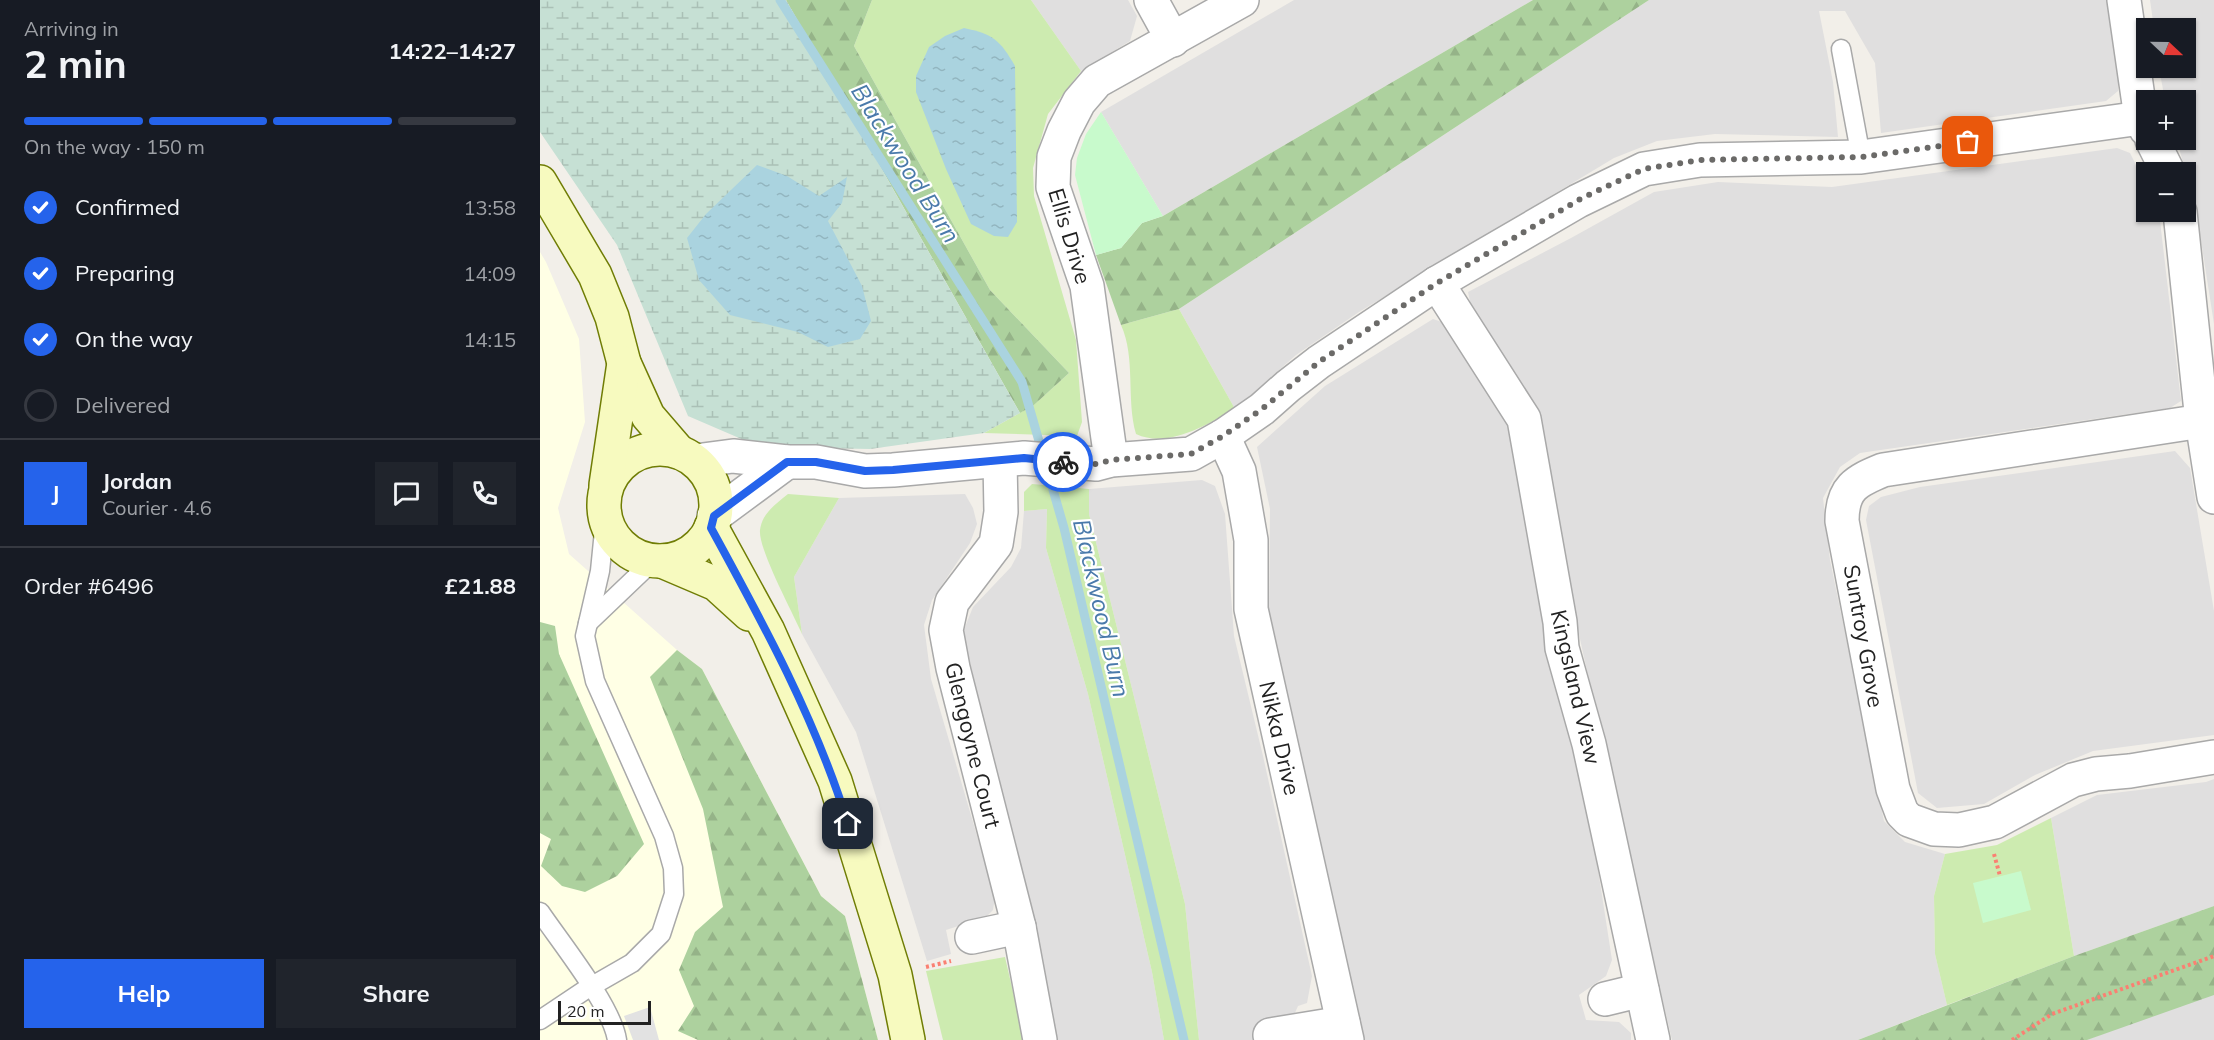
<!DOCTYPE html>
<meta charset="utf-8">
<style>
body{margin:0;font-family:Mulish,sans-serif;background:#20242c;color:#f1f3f6;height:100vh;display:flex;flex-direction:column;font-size:22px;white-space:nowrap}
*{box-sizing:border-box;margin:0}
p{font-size:20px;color:#9ea1a6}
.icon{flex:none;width:33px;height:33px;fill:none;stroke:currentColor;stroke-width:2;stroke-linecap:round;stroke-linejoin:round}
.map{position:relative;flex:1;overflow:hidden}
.details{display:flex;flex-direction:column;background:#171b24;width:540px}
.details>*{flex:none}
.needle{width:39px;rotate:112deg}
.tools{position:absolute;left:1596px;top:18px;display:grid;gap:12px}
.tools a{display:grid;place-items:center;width:60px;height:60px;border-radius:0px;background:#171b24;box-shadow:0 2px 4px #0004;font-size:30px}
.scale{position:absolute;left:18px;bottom:15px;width:93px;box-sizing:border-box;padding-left:6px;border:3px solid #222;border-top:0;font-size:16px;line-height:21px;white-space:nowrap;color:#222;-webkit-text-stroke:4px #fff;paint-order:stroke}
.pin{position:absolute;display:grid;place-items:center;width:51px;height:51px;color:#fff;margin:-26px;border-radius:12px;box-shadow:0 3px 9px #0006}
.courier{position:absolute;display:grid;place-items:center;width:60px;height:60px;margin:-30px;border:4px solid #2563eb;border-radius:50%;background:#fff;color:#222;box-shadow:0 2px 8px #0007}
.headline em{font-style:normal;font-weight:700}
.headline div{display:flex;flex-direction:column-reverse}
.headline{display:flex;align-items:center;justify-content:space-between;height:102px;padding:0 24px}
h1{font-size:39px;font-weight:700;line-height:45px}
.bar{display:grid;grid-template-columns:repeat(4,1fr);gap:9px 6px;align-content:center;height:72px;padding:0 24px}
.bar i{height:8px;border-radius:4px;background:#363941}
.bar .selected{background:#2563eb}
.bar p{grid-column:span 4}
.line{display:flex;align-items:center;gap:15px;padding:0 24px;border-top:2px solid #363941}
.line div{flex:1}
.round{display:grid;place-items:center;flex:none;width:63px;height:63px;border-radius:0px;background:#20242c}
ol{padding:0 24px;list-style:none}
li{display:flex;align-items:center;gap:18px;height:66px}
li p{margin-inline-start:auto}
li .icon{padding:6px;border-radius:50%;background:#2563eb;color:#fff;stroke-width:4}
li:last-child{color:#9ea1a6}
li i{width:33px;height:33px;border:3px solid #363941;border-radius:50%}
.action{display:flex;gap:12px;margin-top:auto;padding:12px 24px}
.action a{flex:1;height:69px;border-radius:0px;background:#2563eb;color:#fff;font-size:24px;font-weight:700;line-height:69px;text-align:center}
.action a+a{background:#20242c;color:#f1f3f6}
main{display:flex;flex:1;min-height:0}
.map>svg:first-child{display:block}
.residential{fill:#e0dfdf}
.education{fill:#ffffe5}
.grass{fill:#cdebb0}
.forest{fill:url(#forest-firs)}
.wetland{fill:url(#wetland-marsh)}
.park{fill:#c8facc}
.parking{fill:#e2e2e2}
.water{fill:url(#water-ripples)}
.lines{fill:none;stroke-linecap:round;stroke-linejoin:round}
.stream{stroke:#aad3df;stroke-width:9}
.lane-casing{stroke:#a9a9a9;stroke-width:21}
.street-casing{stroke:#a9a9a9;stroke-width:36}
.secondary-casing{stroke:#707d05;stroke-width:36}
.path{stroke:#fa8072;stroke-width:4;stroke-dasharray:3 3;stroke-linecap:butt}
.lane{stroke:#fff;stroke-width:18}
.street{stroke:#fff;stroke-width:33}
.secondary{stroke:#f7fabf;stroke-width:33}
.done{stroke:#6b6a68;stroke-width:6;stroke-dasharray:0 10.8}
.route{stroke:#2563eb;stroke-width:8}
.labels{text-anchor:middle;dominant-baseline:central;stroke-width:4.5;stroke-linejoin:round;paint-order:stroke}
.street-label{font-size:22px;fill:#222;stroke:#fff}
.water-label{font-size:24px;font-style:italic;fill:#4a7aab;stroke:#fff}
</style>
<main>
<section class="details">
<div class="headline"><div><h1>2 min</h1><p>Arriving in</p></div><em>14:22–14:27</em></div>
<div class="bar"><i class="selected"></i><i class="selected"></i><i class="selected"></i><i></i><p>On the way · 150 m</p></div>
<ol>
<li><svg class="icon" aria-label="check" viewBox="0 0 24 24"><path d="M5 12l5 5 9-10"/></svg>Confirmed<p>13:58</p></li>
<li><svg class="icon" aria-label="check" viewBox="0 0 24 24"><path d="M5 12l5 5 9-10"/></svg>Preparing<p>14:09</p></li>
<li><svg class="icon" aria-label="check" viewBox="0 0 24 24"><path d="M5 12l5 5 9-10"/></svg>On the way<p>14:15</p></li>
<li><i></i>Delivered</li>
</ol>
<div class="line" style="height:108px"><b class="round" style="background:#2563eb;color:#fff">J</b><div><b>Jordan</b><p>Courier · 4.6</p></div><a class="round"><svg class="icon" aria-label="chat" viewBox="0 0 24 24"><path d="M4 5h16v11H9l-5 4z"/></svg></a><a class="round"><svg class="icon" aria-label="phone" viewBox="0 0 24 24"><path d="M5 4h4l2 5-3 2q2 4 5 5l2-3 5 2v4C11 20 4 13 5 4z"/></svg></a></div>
<div class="line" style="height:78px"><div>Order #6496</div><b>£21.88</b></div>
<div class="action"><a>Help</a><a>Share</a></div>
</section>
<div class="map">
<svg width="1674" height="1040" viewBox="0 0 1674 1040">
<defs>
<pattern id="forest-firs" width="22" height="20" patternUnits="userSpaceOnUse" patternTransform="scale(1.5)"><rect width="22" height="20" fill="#add19e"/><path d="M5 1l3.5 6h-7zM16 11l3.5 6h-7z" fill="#95b388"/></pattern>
<pattern id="wetland-marsh" width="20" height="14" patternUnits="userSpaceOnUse" patternTransform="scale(1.5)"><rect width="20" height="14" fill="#c6e0d4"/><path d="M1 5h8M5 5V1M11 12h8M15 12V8" fill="none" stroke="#aac0b6"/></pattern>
<pattern id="water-ripples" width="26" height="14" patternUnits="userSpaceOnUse" patternTransform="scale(1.5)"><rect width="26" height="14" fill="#aad3df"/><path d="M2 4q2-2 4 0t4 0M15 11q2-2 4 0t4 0" fill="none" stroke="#92b5bf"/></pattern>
</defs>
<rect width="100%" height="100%" fill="#f2efe9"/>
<g class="residential">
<path d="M491,0h97l9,16 -7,25 -49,30z"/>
<path d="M754,0h239l-370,216 -62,-104z"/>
<path d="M1109,0h458l11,78v13l-12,10 -225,32 -6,-70 -30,-52h-26l14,71 5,55 -123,-3 -58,7 -43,17 -255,154 -63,43 -61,54 -56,-100z"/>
<path d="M1610,0h64v324l-17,-109 -20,-75h9v-40h-21l-6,-32h27v-40h-32z"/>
<path d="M1577,148l13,5 16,32v27h13l22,189 -11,7 -310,45 -20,14 -17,31 7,62 54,261 21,21 40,12 -11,42 1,58 12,51 -89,35h-186l-64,-272 -57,-263 -80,-199 -3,-14 103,-54 83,-46 64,-10 114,5z"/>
<path d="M893,319l15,5 60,100 56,290 26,104 22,142 -6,16 -27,19 7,25 33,2 12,11v7h-271l-91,-429 1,-102 -13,-62 68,-61z"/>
<path d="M1635,451l15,17 24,143v124l-121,16 -58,24 -51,29 -47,4 -19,-15 -52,-273 3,-14 12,-9 39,-10z"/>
<path d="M662,480l13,6 10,28 9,122 29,120 49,220 -5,27 -9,3 -4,9 -29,4 3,21h-69l-14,-136 -96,-390v-25z"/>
<path d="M425,494l8,14 4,16 -7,19 -38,57 -8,25 7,54 64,218 -2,13 -7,7 -40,13 5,24 -24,7 -71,-229 -54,-98 -8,-57 45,-79z"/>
<path d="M507,509l-1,39 42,146 64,278 12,68h-113l-32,-169 -56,-239 10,-25 38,-40 10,-19 3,-37z"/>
<path d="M1674,779v127l-140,50 -23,-138 46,-23 109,-13z"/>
<path d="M1674,993v47h-128z"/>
</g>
<path class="education" d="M0,252l6,10 33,77 6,83 -27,86 11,46 108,96 25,19 119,227 24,20 33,124h-338z"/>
<g class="grass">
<path d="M332,0h159l50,71 -33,43 -15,54 1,28 42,144 6,82 -5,14 -93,-3 50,-28 35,-32 -79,-83 -136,-244z"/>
<path d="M639,309l56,100c-29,16 -67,40 -99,25 -10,-35 0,-76 -15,-109z"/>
<path d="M492,484l57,5v25l96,390 14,136h-35l-12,-68 -64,-278 -42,-146 1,-39 -23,2v-19z"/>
<path d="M248,494l51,4 -45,79 8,57c-9,-21 -44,-85 -42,-104 2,-17 16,-26 28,-36z"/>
<path d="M1511,818l23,138 -127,49 -12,-51 -1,-58 11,-42 52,-9z"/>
<path d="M465,957l19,83h-81l-17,-69z"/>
</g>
<g class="forest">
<path d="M246,0h86l-18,46 136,244 79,83 -35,32 -14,8z"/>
<path d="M993,0h116l-470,309 -58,16 -25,-70 25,-7 21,-25 21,-7z"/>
<path d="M0,622l15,4 4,28 85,190 -27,32 -32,16 -23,-6 -21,-20 10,-27 -11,-6z"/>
<path d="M137,650l25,19 119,227 24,20 33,124h-180l-20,-9 16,-25 -15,-36 16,-38 28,-25 -20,-98 -53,-132z"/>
<path d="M1674,906v89l-127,45h-229l216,-84z"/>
</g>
<path class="wetland" d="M0,0h246l234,413 -36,20 -114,16 -110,-2 -72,-31 -71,-171 -77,-113z"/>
<g class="park">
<path d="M561,112l62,104 -21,7 -21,25 -25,7 -21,-80 2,-17 9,-24z"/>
<path d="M1481,871l10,39 -48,13 -10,-40z"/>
</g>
<path class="parking" d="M110,1007l9,33h-26l-9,-24z"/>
<g class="water">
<path d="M424,28c29,6 36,12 51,38l2,156 -9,15 -14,-1 -23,-12 -25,-55 -30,-77v-16l13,-29 16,-11z"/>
<path d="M217,165l30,11 32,20 28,-19 -5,26 -14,18 34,65 9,35 -11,18 -32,8 -30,-15 -68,-17 -31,-35 -12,-42 19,-24z"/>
</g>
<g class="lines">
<path class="stream" d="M240,0l242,382 42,146 120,512"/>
<defs>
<g id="lane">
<path d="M1301,49l20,108"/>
<path d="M48,623l65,-62"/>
<path d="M0,912c21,31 72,94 77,128"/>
<path d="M0,1020l45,-30 47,-27 29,-29 13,-40 -1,-26 -9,-32 -69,-155 -10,-45 15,-65 5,-50"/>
</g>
<g id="street">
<path d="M611,0l22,40"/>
<path d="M1584,0l17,118 5,11"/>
<path d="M1612,140l16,32"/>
<path d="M1640,212l22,209 12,76"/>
<path d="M897,283l87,136 36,203 2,26 27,96 64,296"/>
<path d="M1662,421l-319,49c-27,11 -41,18 -41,51l51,268 9,24 7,7 25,9 25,1 36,-8 78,-42 23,-6 34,-3 84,-14"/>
<path d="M683,436l16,35 12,69v69l96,431"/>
<path d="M571,460l-24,-174 -34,-99 1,-30 10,-26 15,-29 18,-21 145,-81"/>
<path d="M155,461l38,-5 54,6h29l49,9 28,-1 131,-12 72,6 15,-4 80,-6 32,-18 39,-27 26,-23 31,-24 118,-79 141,-82 66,-32 56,-9 161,-3 280,-39"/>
<path d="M460,461l1,51 -5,32 -44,58 -6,28 7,38 66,259 21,113"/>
<path d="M174,516l73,-54"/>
<path d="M432,937l47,-10"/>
<path d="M1065,999l37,-9"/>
<path d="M730,1035l73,-12"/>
</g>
<g id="secondary">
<path d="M0,182l55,93 17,42 12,46 24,53 31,36"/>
<circle cx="120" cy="505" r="56"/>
<path d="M66,485l18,-122"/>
<path d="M171,527l57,104 67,150 60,194 13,65"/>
<path d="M122,561l54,23 33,30"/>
</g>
</defs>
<use href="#lane" class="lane-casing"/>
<use href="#street" class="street-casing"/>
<use href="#secondary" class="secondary-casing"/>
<g class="path">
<path d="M1454,854l6,22"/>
<path d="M386,967l25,-6"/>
<path d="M1472,1040l40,-26 162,-58"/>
</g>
<use href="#lane" class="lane"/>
<use href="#street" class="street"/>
<use href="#secondary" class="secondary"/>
</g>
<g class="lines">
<path class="done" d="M523,462l33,2 15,-4 80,-6 32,-18 39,-27 57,-47 118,-79 145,-85 62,-29 56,-9 161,-3 107,-15"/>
<path class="route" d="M308,824c-32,-104 -85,-201 -137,-296l3,-12 73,-54h29l49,9 28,-1 131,-12 39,4"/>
</g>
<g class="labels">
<g class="street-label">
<text transform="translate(530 236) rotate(73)">Ellis Drive</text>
<text transform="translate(1324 636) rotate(80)">Suntroy Grove</text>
<text transform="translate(1036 687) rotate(77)">Kingsland View</text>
<text transform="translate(740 738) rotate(77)">Nikka Drive</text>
<text transform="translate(433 745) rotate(76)">Glengoyne Court</text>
</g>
<g class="water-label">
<text transform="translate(366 163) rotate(58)">Blackwood Burn</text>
<text transform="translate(562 608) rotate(77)">Blackwood Burn</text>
</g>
</g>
</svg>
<div class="tools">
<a><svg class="needle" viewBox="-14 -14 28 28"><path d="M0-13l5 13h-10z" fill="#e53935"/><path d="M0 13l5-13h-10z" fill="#9ea1a6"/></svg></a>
<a>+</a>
<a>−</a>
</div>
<div class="scale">20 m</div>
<div class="pin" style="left:1428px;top:142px;background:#ea580c"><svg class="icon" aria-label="bag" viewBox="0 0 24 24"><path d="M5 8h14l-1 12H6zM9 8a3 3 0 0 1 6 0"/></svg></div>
<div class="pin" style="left:308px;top:824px;background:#1f2937"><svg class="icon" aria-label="home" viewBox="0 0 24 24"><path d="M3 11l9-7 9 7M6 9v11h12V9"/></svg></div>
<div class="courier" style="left:523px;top:462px"><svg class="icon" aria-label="bike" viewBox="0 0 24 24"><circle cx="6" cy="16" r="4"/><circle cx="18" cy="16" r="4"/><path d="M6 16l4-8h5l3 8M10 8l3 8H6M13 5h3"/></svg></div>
</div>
</main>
